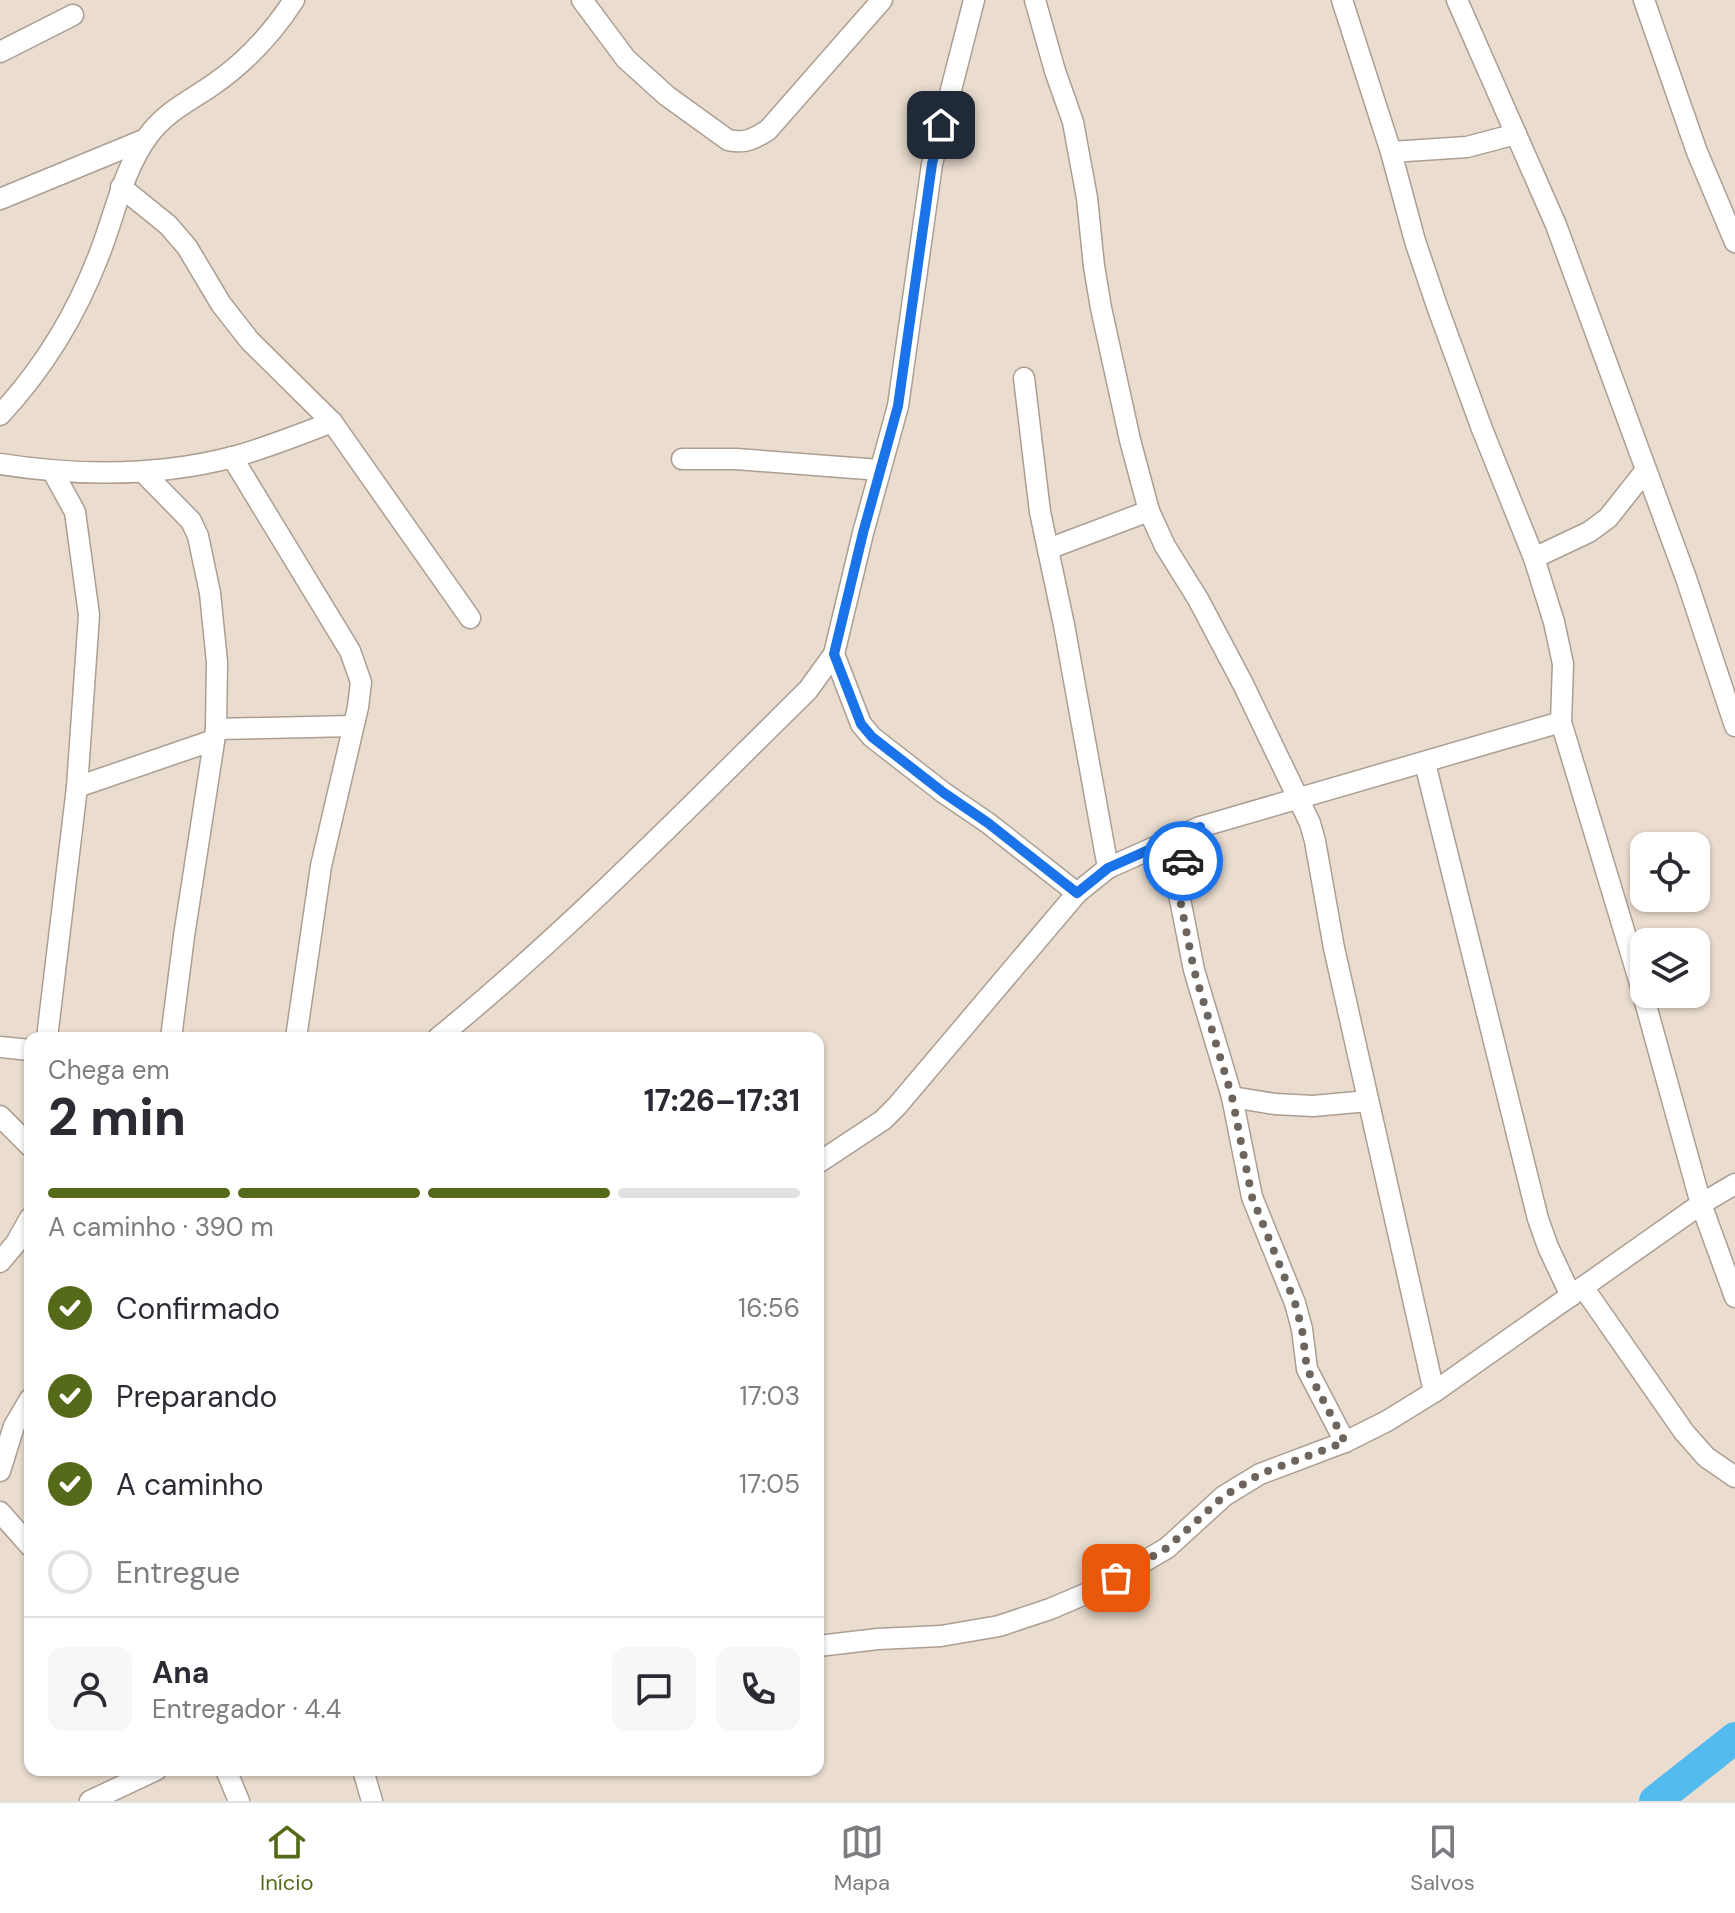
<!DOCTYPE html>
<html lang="pt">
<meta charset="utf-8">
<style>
body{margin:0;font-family:"DM Sans",sans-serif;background:#f7f7f7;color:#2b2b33;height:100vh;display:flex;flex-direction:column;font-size:30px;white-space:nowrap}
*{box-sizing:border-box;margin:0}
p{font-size:26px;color:#7c7c81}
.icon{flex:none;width:44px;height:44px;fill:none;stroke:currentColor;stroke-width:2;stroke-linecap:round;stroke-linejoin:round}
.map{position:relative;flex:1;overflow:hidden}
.panel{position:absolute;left:24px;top:1032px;width:800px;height:744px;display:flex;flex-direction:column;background:#fff;border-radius:16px;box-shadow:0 2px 6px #0004}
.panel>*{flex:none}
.tools{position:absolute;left:1630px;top:832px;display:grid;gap:16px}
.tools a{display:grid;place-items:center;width:80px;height:80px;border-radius:16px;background:#fff;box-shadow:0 2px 6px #0004;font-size:40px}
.pin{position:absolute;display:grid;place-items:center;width:68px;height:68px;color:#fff;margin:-34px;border-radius:16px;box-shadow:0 4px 12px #0006}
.courier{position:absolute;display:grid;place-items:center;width:80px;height:80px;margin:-40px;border:6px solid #1a73e8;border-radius:50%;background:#fff;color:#222;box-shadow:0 2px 10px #0007}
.summary em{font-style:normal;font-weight:800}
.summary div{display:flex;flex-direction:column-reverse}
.summary{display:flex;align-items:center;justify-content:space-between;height:136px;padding:0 24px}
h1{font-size:52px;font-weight:800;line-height:60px}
.bar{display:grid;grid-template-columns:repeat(4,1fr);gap:12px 8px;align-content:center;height:96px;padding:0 24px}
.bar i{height:10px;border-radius:6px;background:#e1e1e2}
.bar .selected{background:#556a18}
.bar p{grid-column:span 4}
.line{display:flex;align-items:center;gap:20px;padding:0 24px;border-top:2px solid #e1e1e2}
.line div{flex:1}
.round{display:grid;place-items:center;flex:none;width:84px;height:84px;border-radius:16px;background:#f7f7f7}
ol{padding:0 24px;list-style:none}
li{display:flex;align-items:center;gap:24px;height:88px}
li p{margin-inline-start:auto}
li .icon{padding:8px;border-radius:50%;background:#556a18;color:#fff;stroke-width:4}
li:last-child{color:#7c7c81}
li i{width:44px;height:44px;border:4px solid #e1e1e2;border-radius:50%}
.tab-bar{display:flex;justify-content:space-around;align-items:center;height:112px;border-top:2px solid #e1e1e2;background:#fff;font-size:22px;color:#7c7c81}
.tab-bar a{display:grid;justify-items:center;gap:4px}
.tab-bar .selected{color:#556a18}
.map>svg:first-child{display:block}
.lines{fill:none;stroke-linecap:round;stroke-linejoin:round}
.river{stroke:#54bbee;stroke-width:32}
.street-casing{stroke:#ac9e92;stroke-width:23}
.street{stroke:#fff;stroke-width:20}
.done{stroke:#6d655d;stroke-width:8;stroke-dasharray:0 14.4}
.route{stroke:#1a73e8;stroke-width:10}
</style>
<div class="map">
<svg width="1735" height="1801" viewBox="0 0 1735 1801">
<rect width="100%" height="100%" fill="#eadccf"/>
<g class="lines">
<path class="river" d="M1655,1801l80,-63"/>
<defs>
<g id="street">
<path d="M582,0l44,59 41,37 61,44c17,4 26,-1 40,-10l114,-130"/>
<path d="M1035,0l20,71 18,51 14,76 7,68 7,42 29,132 19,71 16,35 33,53 45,85 67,139 5,18 19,107 100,444"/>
<path d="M1342,0l49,152 24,89 22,65 45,123 52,129 20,64 9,42 -2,58 78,258 62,224 34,93"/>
<path d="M1457,0l99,225 130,353 49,148"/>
<path d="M1644,0l53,152 38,90"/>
<path d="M0,52l73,-37"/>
<path d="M1391,152l76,-5 49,-13"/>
<path d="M121,187l47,38 19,22 34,57 29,37 82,81 138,196"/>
<path d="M0,199l146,-60"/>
<path d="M1024,378l16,134 24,113 44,243"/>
<path d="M0,415c44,-47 76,-100 99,-160 16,-40 23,-83 49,-119 18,-25 42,-35 66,-52 33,-23 58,-50 80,-84"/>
<path d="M232,457l118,194 11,31 -3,25 -37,159 -25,172"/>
<path d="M682,459h54l144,11"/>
<path d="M0,464c77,12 156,13 233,-7 33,-9 66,-22 99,-35"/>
<path d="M143,472l48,49 7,15 12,57 7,69 -1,67 -32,207 -13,102"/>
<path d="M1048,549l101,-38"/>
<path d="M1534,558l55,-26 19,-14 38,-48"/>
<path d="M834,654l27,70 11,13 72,56 44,30 89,70"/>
<path d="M216,729l137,-3"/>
<path d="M1425,763l113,456 10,28 23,49"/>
<path d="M77,787l137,-47"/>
<path d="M1200,827l-14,22 -5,19 -2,26 15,76 38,127 20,100 43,106 7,26 5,40 38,73"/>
<path d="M47,1038l30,-251 12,-172 -14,-103 -22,-40"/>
<path d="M438,1038c131,-107 249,-229 370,-348l26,-36 29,-121 35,-127 34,-242 42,-164"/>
<path d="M0,1047l30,3"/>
<path d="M1232,1097l43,7 38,2 55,-5"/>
<path d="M0,1116l30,30"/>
<path d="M818,1163l65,-43 14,-14 180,-213 31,-25 92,-41 361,-105"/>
<path d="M0,1262l16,-19 14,-25"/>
<path d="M1583,1287l101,145 22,25 29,20"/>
<path d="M0,1471l14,-45 16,-27"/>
<path d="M0,1512l30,34"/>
<path d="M818,1646l60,-7 63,-3 58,-10 51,-17 47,-20 70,-41 57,-52 36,-22 85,-32 42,-21 47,-29 267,-188 34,-20"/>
<path d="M226,1770l13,31"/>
<path d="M363,1770l9,31"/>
<path d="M90,1801l66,-31"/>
</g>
</defs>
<use href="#street" class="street-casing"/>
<use href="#street" class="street"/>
</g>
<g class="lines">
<path class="done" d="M1116,1578l51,-30 57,-52 36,-22 85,-32 -38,-73 -5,-40 -7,-26 -43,-106 -20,-100 -38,-127 -15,-76 4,-33"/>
<path class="route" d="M941,125l-9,39 -34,242 -35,127 -29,121 27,70 11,13 72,56 44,30 89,70 31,-25 92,-41 -14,22 -3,12"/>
</g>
</svg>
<div class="tools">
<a><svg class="icon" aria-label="locate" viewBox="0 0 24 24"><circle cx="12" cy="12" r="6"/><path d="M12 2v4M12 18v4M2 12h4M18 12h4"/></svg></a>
<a><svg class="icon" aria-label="layers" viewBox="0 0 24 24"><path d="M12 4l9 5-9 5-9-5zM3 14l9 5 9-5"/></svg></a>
</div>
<div class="pin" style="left:1116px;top:1578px;background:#ea580c"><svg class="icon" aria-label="bag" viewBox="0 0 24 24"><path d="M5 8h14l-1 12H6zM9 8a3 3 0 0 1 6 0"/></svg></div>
<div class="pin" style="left:941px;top:125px;background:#1f2937"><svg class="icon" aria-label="home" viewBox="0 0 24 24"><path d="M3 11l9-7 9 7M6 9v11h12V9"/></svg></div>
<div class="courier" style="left:1183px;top:861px"><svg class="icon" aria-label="car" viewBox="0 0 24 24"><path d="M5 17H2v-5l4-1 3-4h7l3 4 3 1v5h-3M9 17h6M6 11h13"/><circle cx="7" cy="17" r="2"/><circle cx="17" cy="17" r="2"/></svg></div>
<section class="panel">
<div class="summary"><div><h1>2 min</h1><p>Chega em</p></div><em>17:26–17:31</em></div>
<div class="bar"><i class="selected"></i><i class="selected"></i><i class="selected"></i><i></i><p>A caminho · 390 m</p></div>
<ol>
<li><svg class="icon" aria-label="check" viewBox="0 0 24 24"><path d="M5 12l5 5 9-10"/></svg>Confirmado<p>16:56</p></li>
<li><svg class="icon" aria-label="check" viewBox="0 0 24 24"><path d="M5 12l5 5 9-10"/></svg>Preparando<p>17:03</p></li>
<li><svg class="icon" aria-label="check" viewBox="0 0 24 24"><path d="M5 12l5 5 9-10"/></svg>A caminho<p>17:05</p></li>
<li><i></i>Entregue</li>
</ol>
<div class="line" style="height:144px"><a class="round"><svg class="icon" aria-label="person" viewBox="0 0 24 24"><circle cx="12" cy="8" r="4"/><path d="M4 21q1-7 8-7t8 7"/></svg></a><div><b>Ana</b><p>Entregador · 4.4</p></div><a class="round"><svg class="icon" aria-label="chat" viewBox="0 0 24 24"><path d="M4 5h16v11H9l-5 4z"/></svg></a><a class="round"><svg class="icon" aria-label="phone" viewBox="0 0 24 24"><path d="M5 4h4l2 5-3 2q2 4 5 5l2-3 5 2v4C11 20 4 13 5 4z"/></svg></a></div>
</section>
</div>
<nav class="tab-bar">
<a class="selected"><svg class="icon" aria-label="home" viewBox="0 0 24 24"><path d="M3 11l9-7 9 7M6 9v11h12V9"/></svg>Início</a>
<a><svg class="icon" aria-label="map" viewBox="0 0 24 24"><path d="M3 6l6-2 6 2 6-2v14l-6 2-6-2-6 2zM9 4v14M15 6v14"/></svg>Mapa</a>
<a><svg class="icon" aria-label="saved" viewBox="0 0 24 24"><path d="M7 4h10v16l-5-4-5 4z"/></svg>Salvos</a>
</nav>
